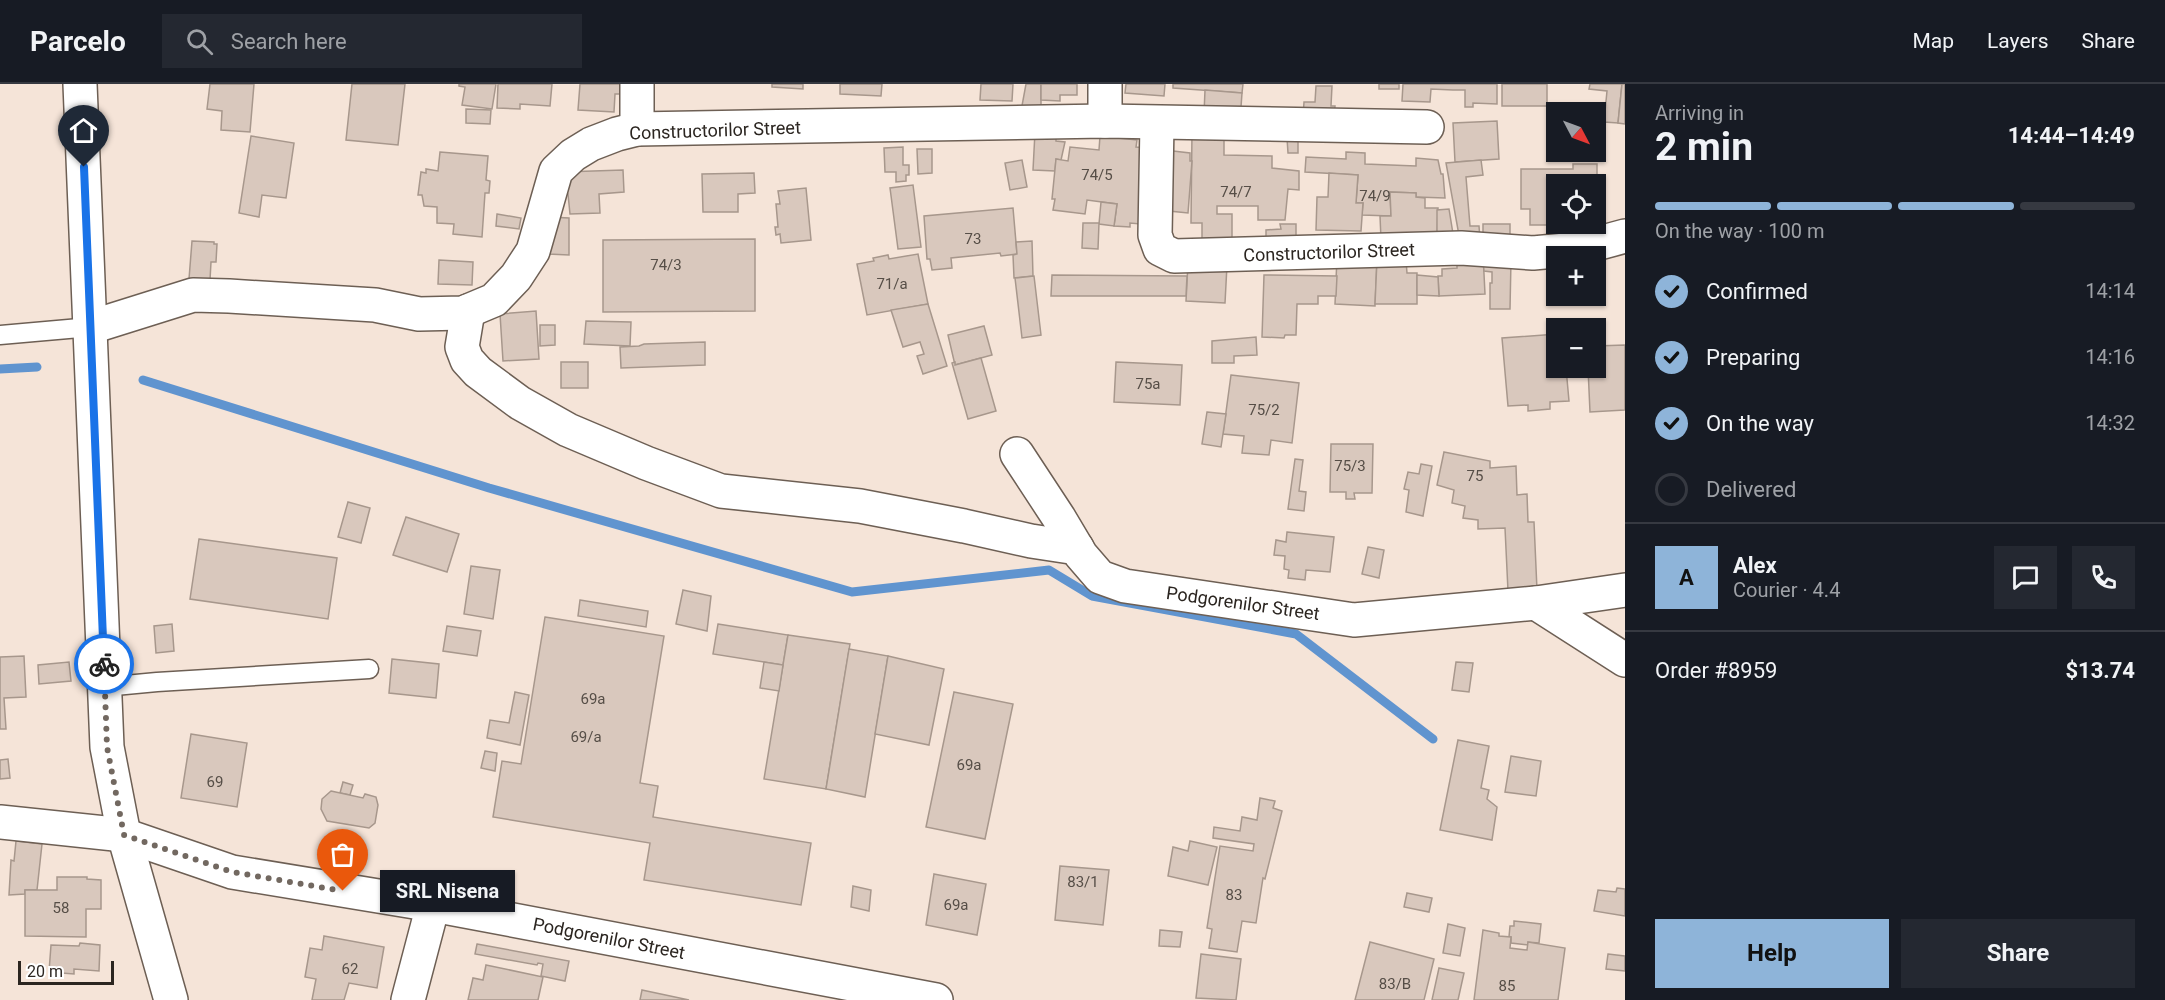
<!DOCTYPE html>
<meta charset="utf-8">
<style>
body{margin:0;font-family:Roboto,sans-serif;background:#242831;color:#f1f3f6;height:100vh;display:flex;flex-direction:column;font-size:22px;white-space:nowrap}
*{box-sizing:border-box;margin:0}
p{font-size:20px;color:#9ea1a6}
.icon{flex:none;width:33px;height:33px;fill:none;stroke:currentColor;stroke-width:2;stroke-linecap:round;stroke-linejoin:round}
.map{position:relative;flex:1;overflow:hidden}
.details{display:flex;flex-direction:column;background:#171b24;width:540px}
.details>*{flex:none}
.needle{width:39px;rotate:131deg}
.buttons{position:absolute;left:1546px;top:18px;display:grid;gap:12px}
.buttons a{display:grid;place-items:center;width:60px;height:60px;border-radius:0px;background:#171b24;box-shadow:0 2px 4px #0004;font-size:30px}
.scale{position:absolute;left:18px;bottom:15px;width:96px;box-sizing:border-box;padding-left:6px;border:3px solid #2b2520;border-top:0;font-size:16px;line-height:21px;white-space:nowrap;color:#2b2520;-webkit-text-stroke:4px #fff;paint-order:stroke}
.pin{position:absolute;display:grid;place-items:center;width:51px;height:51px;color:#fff;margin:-62px -26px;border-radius:50% 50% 50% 0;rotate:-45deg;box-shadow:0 0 6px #0007}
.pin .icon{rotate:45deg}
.courier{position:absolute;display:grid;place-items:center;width:60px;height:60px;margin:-30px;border:4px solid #1a73e8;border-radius:50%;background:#fff;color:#222;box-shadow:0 2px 8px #0007}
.bubble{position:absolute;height:42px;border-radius:0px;background:#171b24;box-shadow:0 2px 4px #0004;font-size:20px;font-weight:700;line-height:42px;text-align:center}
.head em{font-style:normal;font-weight:700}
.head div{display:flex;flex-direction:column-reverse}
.head{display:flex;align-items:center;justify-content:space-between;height:102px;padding:0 30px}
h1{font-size:39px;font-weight:700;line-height:45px}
.bar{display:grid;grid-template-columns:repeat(4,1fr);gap:9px 6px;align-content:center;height:72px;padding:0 30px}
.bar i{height:8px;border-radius:4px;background:#363941}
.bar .current{background:#8eb4d9}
.bar p{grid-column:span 4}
.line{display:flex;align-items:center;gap:15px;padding:0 30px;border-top:2px solid #363941}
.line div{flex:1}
.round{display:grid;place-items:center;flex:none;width:63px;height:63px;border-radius:0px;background:#242831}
ol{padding:0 30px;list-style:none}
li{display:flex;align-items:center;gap:18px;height:66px}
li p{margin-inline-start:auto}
li .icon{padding:6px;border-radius:50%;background:#8eb4d9;color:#111;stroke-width:4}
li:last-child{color:#9ea1a6}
li i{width:33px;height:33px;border:3px solid #363941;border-radius:50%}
.button{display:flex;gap:12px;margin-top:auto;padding:12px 30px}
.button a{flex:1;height:69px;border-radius:0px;background:#8eb4d9;color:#111;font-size:24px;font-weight:700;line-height:69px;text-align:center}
.button a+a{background:#242831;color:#f1f3f6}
header{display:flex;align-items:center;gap:36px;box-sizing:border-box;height:84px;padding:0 30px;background:#171b24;border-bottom:2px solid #363941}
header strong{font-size:28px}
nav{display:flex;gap:33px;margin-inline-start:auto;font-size:21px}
.search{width:420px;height:54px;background:#242831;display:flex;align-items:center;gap:15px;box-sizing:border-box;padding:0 21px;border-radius:0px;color:#9ea1a6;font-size:22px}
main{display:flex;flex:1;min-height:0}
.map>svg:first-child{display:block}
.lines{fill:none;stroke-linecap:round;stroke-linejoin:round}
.stream{stroke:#6094cf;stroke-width:9}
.building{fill:#d9c8bd;stroke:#a7978c;stroke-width:1.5;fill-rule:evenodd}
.service-casing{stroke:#6d5f54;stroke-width:21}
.minor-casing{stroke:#6d5f54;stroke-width:36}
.service{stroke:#fff;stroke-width:18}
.minor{stroke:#fff;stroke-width:33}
.done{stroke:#726860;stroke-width:6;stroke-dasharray:0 10.8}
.route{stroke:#1a73e8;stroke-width:8}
.labels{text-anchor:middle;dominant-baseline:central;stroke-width:5;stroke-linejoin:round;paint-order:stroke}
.number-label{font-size:15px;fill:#564e47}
.street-label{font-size:18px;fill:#2b2520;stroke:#fff}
</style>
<header>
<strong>Parcelo</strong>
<div class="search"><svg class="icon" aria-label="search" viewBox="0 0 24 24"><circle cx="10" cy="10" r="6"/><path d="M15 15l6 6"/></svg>Search here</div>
<nav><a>Map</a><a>Layers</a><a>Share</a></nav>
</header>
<main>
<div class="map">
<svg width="1625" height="916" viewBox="0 0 1625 916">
<rect width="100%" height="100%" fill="#f5e4d8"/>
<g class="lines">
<g class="stream">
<path d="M0,285l37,-2"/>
<path d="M143,296l346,108 363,104 197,-22 43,26 204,38 137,105"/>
</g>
</g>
<g class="building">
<path d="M210,0h44l-4,48 -29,-2 1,-19 -15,-2z"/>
<path d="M352,0h53l-7,61 -52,-5z"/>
<path d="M459,0h37l-4,25 -30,-4 3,-18 -6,-1z"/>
<path d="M498,0h54l-2,22 -30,-2v5l-23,-1z"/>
<path d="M580,0h46l-1,10h-10l-1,18 -36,-2z"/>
<path d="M772,0h31v5l-31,-2z"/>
<path d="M840,0h42l-1,12 -41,-2z"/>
<path d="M981,0h32l-1,17 -32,-1z"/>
<path d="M1026,0h15v29l-20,-2z"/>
<path d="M1041,0h36v11h-17v6l-19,-1z"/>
<path d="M1126,0h39l-1,12 -39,-3z"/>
<path d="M1173,0h70l-1,9 -69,-5z"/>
<rect x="1379" y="0" width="20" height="5"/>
<path d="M1403,0h94v20l-24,-1v4h-8v-17h-12l-22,-1 -1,13 -28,-1z"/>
<rect x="1502" y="0" width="45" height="22"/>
<path d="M1590,0h32l-4,39 -14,-1 3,-31 -18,-2z"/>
<path d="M1622,0h3v40l-7,-1z"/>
<path d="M1316,2h16l-1,20h4l-1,13 -31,-2 1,-15h11z"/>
<path d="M1205,6l37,3 -1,14 -37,7z"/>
<path d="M466,25l25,1 -1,14 -24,-1z"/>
<path d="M1497,37l2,38 -44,3 -2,-39z"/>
<path d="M1192,47h32v24l48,1v12l27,3v19l-11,-1 -3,31h-27v-14h-41v8h15v25h-30v-16h-11z"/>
<path d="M1298,47v22h-10l-1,-15z"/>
<path d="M1035,48l21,1v8l9,1 -4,18 -5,-1 -1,12 -22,-1z"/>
<path d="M251,52l43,7 -8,55 -24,-3 -3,22 -20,-4z"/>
<path d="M1100,52l37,4 -1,7 14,1 2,77 -22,-2v4l-16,-1 3,-22 -30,-4 -2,14 -32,-4 2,-11h-3l4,-40 12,2 2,-14 29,3z"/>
<path d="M903,63v18h6v10h-3v6l-10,1v-10h-11l-1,-24z"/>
<path d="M917,65h15v24l-14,1z"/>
<path d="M1173,67l17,2v8h2l-4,52 -19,-2z"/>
<path d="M440,68l48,4 -2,24 4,1 -1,12h-4l-3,44 -29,-3 1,-10 -17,-1v-16l-13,-1 -2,-11h-4l3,-23 5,1v-4l12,2z"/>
<path d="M1346,68l19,1v11l51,2v-8l22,2 3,14h2l2,24 -29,-1v-4l-26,-1 1,24 -29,-1 1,-12h-7l2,-28 -53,-3 1,-15 40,2z"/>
<path d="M1022,76l5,27 -17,3 -5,-27z"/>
<path d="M1481,76l2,15 -17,2 4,49h9l1,14 -20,1 -14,-78z"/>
<path d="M1573,80h24v70l-28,5v-14h-39v-16h-9v-40h52zM1557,100h39v40h-39z"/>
<path d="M623,86l1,22 -25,2 1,19 -30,1 -2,-20h-4l-1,-22z"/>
<path d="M754,89l1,20 -17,1v18h-35l-1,-38z"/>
<path d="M1329,89l29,2 -2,28h7l-2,28 -45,-1 1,-33h11z"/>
<path d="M913,101l8,62 -23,2 -8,-61z"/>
<path d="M806,104l5,52 -30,3 -1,-9 -4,1 -1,-8h3l-2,-23h4l-2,-13z"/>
<path d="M1390,108l26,1v4l9,1v10h13l-1,31h-56l-1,-23h11z"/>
<path d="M1101,118l16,2 -3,22 -15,-2z"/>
<path d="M1013,124l4,46 -16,2 -1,-3 -49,5 1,10 -20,2 -2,-11h-3l-3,-43z"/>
<path d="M1449,125l5,31 -17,-1v-29z"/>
<path d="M497,130l24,4 -2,11 -23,-3z"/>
<path d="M549,133l20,1v37l-21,-1z"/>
<path d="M1083,139h16l-1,26 -16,-1z"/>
<path d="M1280,140h16v16l-30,1v-11l15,-1z"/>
<path d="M1483,140h27v17l-27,-1z"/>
<path d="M755,155v72l-152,1v-72z"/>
<path d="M192,157l22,1v2h3l-1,18h-5l-1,18 -21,-1z"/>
<path d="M1032,157l1,35 -19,2 -1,-23 4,-1 -1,-12z"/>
<path d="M918,170l10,50 -61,11 -10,-51 17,-3 -1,-3 15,-3 1,4z"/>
<path d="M1483,170l2,40 -46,2 -1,-20h4v-7l15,-1v-13z"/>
<path d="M1337,173l40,3 -2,46 -40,-2z"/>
<path d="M439,176l34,2 -1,23 -34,-1z"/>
<path d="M1377,176h29l1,13h10v31h-42z"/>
<path d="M1483,176h28l-1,49h-20v-26h2v-11l-8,-1z"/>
<path d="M1188,179l39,2 -2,38 -39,-2z"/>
<path d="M1052,191l135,1 -1,20h-135z"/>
<path d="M1264,191l73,1 -1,20h-18v8h-21l-1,31h-11l-1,3 -22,-1z"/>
<path d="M1417,191l21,2 1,19 -22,-1z"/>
<path d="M1034,192l7,59 -19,3 -7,-60z"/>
<path d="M928,220l19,62 -24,8 -6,-18 7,-2 -4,-12 -17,5 -12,-37z"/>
<path d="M536,227l3,48 -36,2 -3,-47z"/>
<path d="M586,237l45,1 -1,24 -46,-2z"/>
<path d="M540,241h15v20l-15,1z"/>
<path d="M984,242l8,29 -37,10 -7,-30z"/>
<path d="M1557,250v34h9l3,33 -19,1v7l-22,2v-6l-20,1 -6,-68z"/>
<path d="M1256,253l1,18 -23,1v7h-22v-22z"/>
<path d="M705,258v23l-84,3 -1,-21 19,-1 5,-2z"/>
<path d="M1625,261v65l-35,2 -2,-44h8v-22z"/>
<path d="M981,274l15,53 -28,8 -16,-56 3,-1v3z"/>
<rect x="561" y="278" width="27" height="26"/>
<path d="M1116,278l66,3 -2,40 -66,-3z"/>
<path d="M1231,291l68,8 -7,60 -21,-3 -2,15 -27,-2 2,-17 -21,-2z"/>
<path d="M1207,328l19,2 -5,33 -19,-3z"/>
<path d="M1331,360h42l-1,49h-18l1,6h-9v-7h-16z"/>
<path d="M1444,368l46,9v7l26,-2 1,29 10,-1 1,28h6l3,68 -29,1 -3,-63 -27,1v-9l-15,-2 2,-12 -13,-3 2,-13 -17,-5z"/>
<path d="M1295,375l8,1 -4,31 7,1 -2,19 -16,-2z"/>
<path d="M1421,380l11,2 -9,50 -17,-4 3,-22 -5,-1 4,-17 11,2z"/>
<path d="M348,418l22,6 -9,35 -23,-6z"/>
<path d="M406,433l53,17 -12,38 -54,-17z"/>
<path d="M1287,448l47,5 -4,35 -24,-2 -1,10 -17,-2 1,-8 -5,-1 1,-13 -11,-1 2,-15 10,2z"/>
<path d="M199,455l138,19 -9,61 -138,-20z"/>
<path d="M1368,463l16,3 -5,28 -17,-4z"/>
<path d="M471,482l29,4 -7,49 -29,-5z"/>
<path d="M683,506l28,6 -4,35 -31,-7z"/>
<path d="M580,516l68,11 -2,16 -68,-11z"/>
<path d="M545,533l119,19 -24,147 18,3 -5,31 158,26 -10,62 -157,-25 6,-37 -157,-26 9,-56 19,3z"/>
<path d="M172,540l2,27 -18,2 -2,-27z"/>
<path d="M718,540l70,11 -5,30 -70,-11z"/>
<path d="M447,542l34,5 -4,25 -34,-5z"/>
<path d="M788,551l62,9 -24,145 -62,-10z"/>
<path d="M849,565l39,7 -23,141 -39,-8z"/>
<path d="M24,572l2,41 -22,1 2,31h-6v-72z"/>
<path d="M888,572l56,13 -15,76 -54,-11z"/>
<path d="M392,575l47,5 -3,34 -47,-5z"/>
<path d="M69,578l2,19 -32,3 -1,-19z"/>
<path d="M764,578l19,3 -4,26 -19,-3z"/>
<path d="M1456,578l17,1 -4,29 -17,-2z"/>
<path d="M515,608l14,3 -9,50 -33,-7 3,-18 19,3z"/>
<path d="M954,608l59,12 -28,135 -59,-12z"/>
<path d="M191,650l56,9 -10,64 -56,-9z"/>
<path d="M1458,656l31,6 -8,42 8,2 -2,9 10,8 -5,33 -52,-10z"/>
<path d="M485,667l12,2 -2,18 -14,-3z"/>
<path d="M1511,672l30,5 -5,35 -31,-4z"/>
<path d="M8,675l2,19 -10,1v-19z"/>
<path d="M343,698l10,3 -3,10 -10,-2z"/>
<path d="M331,707l32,7 2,-4 11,3 2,8 -3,18 -6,5 -42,-7 -6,-12 1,-10z"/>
<path d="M1260,714l15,3 -2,7 9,3 -17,68 -2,-1 -7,45 -14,-2 -5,31 -28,-4 3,-19 -5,-1 13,-82 33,5 1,-7 -41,-6 1,-11 26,4 2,-14 15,3z"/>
<path d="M16,757l26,3 -5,46h-12v4l-16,1 2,-35 3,1z"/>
<path d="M1190,757l27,6 -9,38 -40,-9 5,-29 15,4z"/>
<path d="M1060,782l49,4 -6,55 -48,-5z"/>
<path d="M934,790l52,10 -9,51 -51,-10z"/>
<path d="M57,793h30v2l14,1v29h-15v28l-61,-1v-46h32z"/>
<path d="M853,802l18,4 -2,21 -18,-4z"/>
<path d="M1617,804l8,1v27l-31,-5 4,-21 18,2z"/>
<path d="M1407,809l25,5 -3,14 -25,-5z"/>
<path d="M1514,837l27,3 -2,19 -11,-1v3l-17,-2v-6h-2l1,-11h4z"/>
<path d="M1448,840l17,4 -5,28 -17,-3z"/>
<path d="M1160,846l22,2 -2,15 -21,-1z"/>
<path d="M1483,846l16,3v3l12,1 -1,11 17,2 1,-8 37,6 -7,52h-84z"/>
<path d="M324,852l60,11 -7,41 -28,-5 -5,17h-32l4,-21 -11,-2 5,-29 12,2z"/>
<path d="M1370,858l64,17 -10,41h-69z"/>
<path d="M80,859l20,2 -1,26 -25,-2v5l-25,-2 2,-27 28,1z"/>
<path d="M477,860l92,17 -4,20 -24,-5 2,-12 -5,-1 -1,2 -62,-11z"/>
<path d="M1201,870l40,5 -5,41 -40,-2z"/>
<path d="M1608,870l17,2v15l-19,-2z"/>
<path d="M486,881l57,12 -5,23h-70l5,-22 10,2z"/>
<path d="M1439,884l25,5 -6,27h-26z"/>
<path d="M642,906l47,10h-49z"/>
</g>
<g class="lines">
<defs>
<g id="service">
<path d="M0,251l91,-8"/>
<path d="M104,603l53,-5 212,-13"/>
</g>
<g id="minor">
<path d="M80,0l27,663 17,88 47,165"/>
<path d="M637,0v45"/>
<path d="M1105,0v37"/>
<path d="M1157,39l-2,112 5,14 14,7 287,-8 72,5 44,-4 48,-13"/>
<path d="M468,227l-6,36 5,13 11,12 42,31 48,27 78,33 75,28 139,15 104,20 67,15 46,7"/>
<path d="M91,243l102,-32 36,1 146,9 44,9 44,-1 31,-13 22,-23 17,-26 23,-80 17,-16 18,-11 26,-10 20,-5 468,-8 322,6"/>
<path d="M1017,370l42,64 22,37 19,22 25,9 229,34 182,-17 89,-13"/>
<path d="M1536,519l89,57"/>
<path d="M0,738l124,13 108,37 201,33 503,95"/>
<path d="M408,916l25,-95"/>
</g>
</defs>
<use href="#service" class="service-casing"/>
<use href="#minor" class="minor-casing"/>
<use href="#service" class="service"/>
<use href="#minor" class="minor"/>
</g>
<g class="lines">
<path class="done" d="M104,580l3,83 17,88 108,37 111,19"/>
<path class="route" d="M84,83l20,497"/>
</g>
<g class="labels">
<g class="number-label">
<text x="1097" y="91">74/5</text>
<text x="1236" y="108">74/7</text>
<text x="1375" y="112">74/9</text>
<text x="973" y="155">73</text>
<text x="666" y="181">74/3</text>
<text x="892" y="200">71/a</text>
<text x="1148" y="300">75a</text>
<text x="1264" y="326">75/2</text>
<text x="1350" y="382">75/3</text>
<text x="1475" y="392">75</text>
<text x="593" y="615">69а</text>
<text x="586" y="653">69/a</text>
<text x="969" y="681">69a</text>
<text x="215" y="698">69</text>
<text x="1083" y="798">83/1</text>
<text x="1234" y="811">83</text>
<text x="956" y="821">69a</text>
<text x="61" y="824">58</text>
<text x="350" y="885">62</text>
<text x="1395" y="900">83/B</text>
<text x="1507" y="902">85</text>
</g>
<g class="street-label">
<text transform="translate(715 46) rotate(-2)">Constructorilor Street</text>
<text transform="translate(1329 168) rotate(-2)">Constructorilor Street</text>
<text transform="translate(1243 519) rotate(8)">Podgorenilor Street</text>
<text transform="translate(609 854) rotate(11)">Podgorenilor Street</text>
</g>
</g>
</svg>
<div class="buttons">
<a><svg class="needle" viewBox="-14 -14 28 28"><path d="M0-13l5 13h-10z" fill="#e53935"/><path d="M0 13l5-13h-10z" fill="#9ea1a6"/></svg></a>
<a><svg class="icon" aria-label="locate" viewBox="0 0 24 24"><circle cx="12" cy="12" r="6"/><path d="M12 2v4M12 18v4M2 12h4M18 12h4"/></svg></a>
<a>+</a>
<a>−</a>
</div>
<div class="scale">20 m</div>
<div class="pin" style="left:343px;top:807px;background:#ea580c"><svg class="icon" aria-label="bag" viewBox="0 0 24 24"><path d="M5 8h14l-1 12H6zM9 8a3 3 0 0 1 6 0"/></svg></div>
<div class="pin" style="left:84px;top:83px;background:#1f2937"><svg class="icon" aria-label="home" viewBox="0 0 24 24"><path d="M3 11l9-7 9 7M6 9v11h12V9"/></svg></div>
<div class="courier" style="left:104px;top:580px"><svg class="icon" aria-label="bike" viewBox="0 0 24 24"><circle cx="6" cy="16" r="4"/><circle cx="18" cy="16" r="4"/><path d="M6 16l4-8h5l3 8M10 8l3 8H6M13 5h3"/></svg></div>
<div class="bubble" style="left:380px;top:786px;width:135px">SRL Nisena</div>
</div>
<section class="details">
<div class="head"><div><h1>2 min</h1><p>Arriving in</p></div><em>14:44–14:49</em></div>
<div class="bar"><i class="current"></i><i class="current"></i><i class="current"></i><i></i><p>On the way · 100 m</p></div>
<ol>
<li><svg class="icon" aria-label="check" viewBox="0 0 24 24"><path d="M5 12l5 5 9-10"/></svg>Confirmed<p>14:14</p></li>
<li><svg class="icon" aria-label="check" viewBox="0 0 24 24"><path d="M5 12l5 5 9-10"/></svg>Preparing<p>14:16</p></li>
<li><svg class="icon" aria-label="check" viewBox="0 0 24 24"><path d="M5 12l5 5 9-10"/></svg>On the way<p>14:32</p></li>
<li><i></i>Delivered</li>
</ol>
<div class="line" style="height:108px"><b class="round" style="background:#8eb4d9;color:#111">A</b><div><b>Alex</b><p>Courier · 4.4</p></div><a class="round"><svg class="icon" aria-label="chat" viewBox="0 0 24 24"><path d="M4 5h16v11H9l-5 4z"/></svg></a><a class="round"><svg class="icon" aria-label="phone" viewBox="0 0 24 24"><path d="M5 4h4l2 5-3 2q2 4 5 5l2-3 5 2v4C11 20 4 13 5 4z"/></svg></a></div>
<div class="line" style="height:78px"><div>Order #8959</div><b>$13.74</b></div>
<div class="button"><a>Help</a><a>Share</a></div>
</section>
</main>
